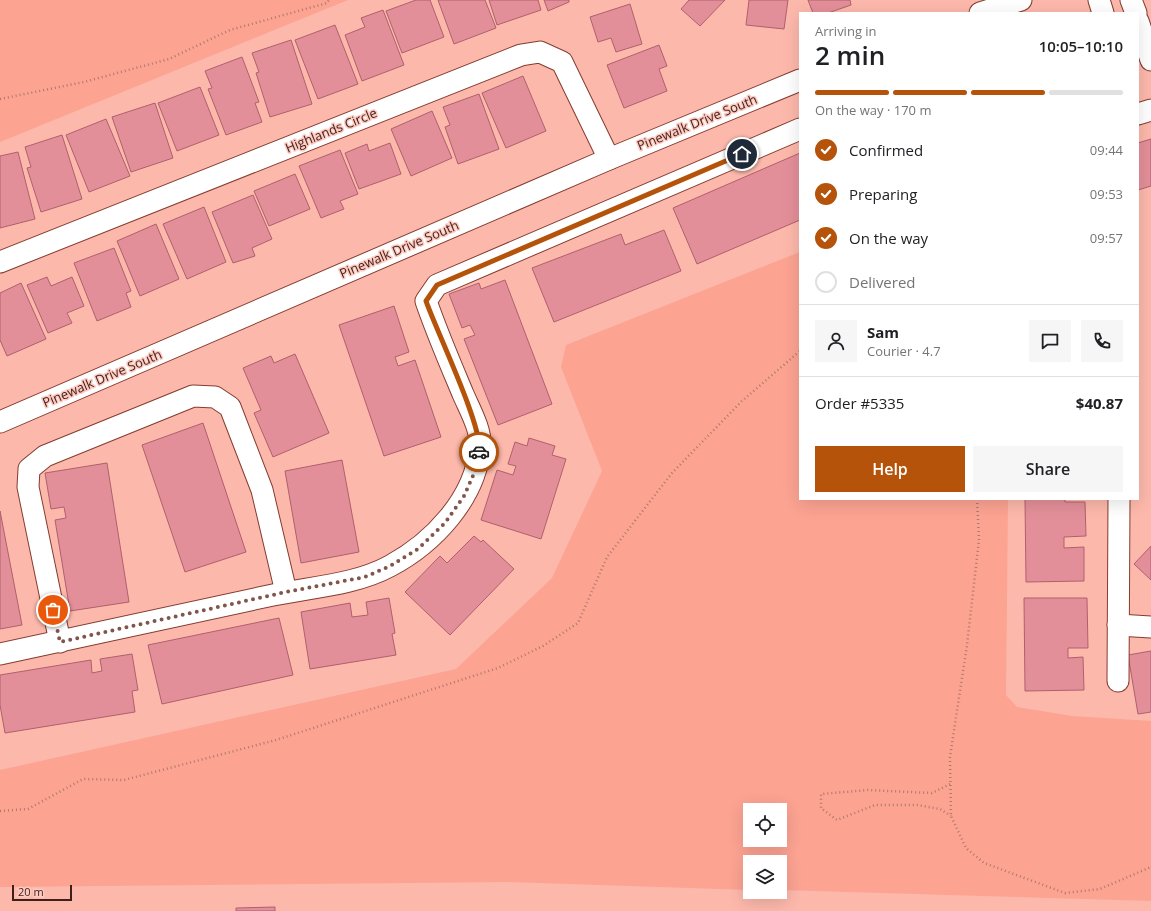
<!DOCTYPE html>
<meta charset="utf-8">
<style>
body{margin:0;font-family:"Open Sans",sans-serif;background:#f6f6f6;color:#202124;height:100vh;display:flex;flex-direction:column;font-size:15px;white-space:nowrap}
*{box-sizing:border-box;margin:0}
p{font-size:13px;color:#757577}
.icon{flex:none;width:22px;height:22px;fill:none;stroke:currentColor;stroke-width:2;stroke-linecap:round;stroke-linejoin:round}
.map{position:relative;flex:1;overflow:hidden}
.side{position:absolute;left:799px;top:12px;width:340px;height:488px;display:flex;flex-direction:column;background:#fff;border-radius:0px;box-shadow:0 4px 16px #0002}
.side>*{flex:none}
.tools{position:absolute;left:743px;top:803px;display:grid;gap:8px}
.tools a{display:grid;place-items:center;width:44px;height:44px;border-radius:0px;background:#fff;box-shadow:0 4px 16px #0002;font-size:20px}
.scale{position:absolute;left:12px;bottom:10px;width:60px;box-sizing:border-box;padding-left:4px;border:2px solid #3f1f19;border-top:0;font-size:11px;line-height:14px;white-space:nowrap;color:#3f1f19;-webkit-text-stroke:3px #fecac0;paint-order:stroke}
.pin{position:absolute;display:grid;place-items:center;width:34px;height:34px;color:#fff;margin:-17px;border:2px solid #fff;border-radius:50%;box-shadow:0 1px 4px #0007}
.courier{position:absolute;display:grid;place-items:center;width:40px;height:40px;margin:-20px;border:3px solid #b45309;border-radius:50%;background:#fff;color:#222;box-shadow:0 1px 5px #0007}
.summary em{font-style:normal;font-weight:600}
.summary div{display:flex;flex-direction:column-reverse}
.summary{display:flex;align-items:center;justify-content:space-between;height:68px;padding:0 16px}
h1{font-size:26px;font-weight:600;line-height:30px}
.bar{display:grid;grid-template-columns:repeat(4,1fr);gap:6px 4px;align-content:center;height:48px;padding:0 16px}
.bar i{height:5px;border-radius:3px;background:#e0e0e0}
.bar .active{background:#b45309}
.bar p{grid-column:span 4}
.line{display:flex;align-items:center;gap:10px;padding:0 16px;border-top:1px solid #e0e0e0}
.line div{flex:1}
.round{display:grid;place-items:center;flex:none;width:42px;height:42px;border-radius:0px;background:#f6f6f6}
ol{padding:0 16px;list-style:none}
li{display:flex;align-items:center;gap:12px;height:44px}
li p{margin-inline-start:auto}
li .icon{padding:4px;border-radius:50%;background:#b45309;color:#fff;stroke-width:4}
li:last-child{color:#757577}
li i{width:22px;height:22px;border:2px solid #e0e0e0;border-radius:50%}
.button{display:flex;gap:8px;margin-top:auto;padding:8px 16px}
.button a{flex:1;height:46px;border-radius:0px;background:#b45309;color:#fff;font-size:16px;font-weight:600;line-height:46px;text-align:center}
.button a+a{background:#f6f6f6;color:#202124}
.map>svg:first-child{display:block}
.green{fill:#fca392;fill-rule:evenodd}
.building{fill:#e38f99;stroke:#af606c}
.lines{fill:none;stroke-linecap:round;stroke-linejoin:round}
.minor-casing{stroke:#843c2f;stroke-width:23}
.path{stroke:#ae796f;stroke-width:2.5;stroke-dasharray:1 3;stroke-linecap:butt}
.minor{stroke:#fff;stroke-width:21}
.done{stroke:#81554c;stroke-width:4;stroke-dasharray:0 7.2}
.route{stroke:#b45309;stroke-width:5}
.labels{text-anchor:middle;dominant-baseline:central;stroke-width:3;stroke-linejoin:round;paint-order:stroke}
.street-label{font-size:13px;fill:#3f1f19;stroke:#fecac0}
</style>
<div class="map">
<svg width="1151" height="911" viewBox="0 0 1151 911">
<rect width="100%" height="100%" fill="#fcb8ab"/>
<g class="green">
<path d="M0,0h348l-348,142z"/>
<path d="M800,252v247h208l-2,196 11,12 55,9 79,5v180l-371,-11v-28h-30v28l-241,-8 -509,5v-117l456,-101 96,-91 50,-107 -41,-104 5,-22zM750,810h30v30h-30z"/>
</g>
<g class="building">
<path d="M416,0h14l14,37 -42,16 -16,-42z"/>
<path d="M438,0h47l11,28 -42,16z"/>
<path d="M489,0h49l3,10 -44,15z"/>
<path d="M544,0h25v2l-21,9z"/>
<path d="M689,0h36l-25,26 -19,-17z"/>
<path d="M749,0h39l-4,29 -38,-4z"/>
<path d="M808,0h42l1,5 -23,8h-15z"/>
<path d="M630,4l12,40 -26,8 -5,-14 -13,4 -8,-25z"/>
<path d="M383,10l21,55 -42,16 -17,-46 20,-8 -4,-9z"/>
<path d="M335,25l23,59 -40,15 -23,-59z"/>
<path d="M291,40l21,64 -42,13 -14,-44 3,-1 -7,-19z"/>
<path d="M659,45l8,21 -8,3 8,22 -43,17 -17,-43z"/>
<path d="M242,57l17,45 -4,1 7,19 -36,13 -18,-46 4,-1 -7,-17z"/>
<path d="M523,76l23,55 -40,17 -24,-55z"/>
<path d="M200,87l19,48 -42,16 -19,-48z"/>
<path d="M479,94l20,55 -41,15 -13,-37 5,-2 -7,-18z"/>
<path d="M155,103l18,55 -42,14 -19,-55z"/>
<path d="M432,111l20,47 -41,18 -20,-47z"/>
<path d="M106,119l24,57 -41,16 -23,-57z"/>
<path d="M62,135l20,64 -41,13 -14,-44 4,-1 -6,-20z"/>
<path d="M1151,139v47l-13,4v-47z"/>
<path d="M390,143l11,31 -42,15 -14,-36 22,-9 2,7z"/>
<path d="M340,150l18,44 -18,7 4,8 -23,9 -22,-52z"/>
<path d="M18,152l17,67 -35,9v-72z"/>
<path d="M800,153v67l-103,44 -24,-56z"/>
<path d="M295,174l15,35 -41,17 -15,-35z"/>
<path d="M253,195l19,44 -20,9 3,8 -22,7 -21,-51z"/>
<path d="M204,207l22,55 -39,17 -24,-55z"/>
<path d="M156,224l23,55 -39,17 -23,-55z"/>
<path d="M664,230l17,41 -127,51 -22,-54 89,-34 4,11z"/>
<path d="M114,248l17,43 -5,2 5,14 -34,14 -23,-58z"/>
<path d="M47,277l4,9 21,-9 12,29 -17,7 5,10 -24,10 -21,-48z"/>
<path d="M505,280l47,124 -54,21 -34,-86 11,-4 -5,-10 -8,3 -13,-34 30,-11 2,6z"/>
<path d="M21,283l25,56 -39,17 -7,-16v-47z"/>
<path d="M394,306l15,46 -14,5 3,9 17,-6 26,77 -57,19 -45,-131z"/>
<path d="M295,354l34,79 -56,24 -19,-44 7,-3 -18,-42 28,-12 3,7z"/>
<path d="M203,423l43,129 -61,20 -43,-127z"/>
<path d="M529,438l26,8 -3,9 14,4 -25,80 -60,-19 16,-50 16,5 3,-9 -8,-2 7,-22 12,4z"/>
<path d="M342,460l17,92 -58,11 -16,-92z"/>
<path d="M107,463l22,139 -59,9 -15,-91 11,-2 -2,-11 -13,2 -6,-36z"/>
<path d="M1025,499h40v3h20l1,34 -22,1v11l20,-1v34l-58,1z"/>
<path d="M0,511l22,114 -22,4z"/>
<path d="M474,536l7,6 2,-2 31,29 -64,66 -45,-43 35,-36 7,7z"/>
<path d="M1151,546v34l-17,-16z"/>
<path d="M389,598l6,35 -3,1 4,21 -86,14 -9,-57 49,-9 2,14 16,-2 -2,-13z"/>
<path d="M1024,598h63l1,50h-20v10l15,-1 1,33 -59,1z"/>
<path d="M279,618l14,57 -131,29 -14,-59z"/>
<path d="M1151,651v61l-13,2 -10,-59z"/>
<path d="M132,654l6,36 -6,1 3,21 -130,21 -5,-28v-30l91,-15 1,13 10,-2 -2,-12z"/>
<path d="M275,907v4h-39v-3z"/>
</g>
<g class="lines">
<defs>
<g id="minor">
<path d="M1099,0l4,13"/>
<path d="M1131,0l5,13"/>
<path d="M980,13l41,-13"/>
<path d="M1138,21l13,39"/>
<path d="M1138,114l13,-4"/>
<path d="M0,262l521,-207 19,-3 22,10 47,97"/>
<path d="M0,422l609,-263 191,-79"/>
<path d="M1118,625l33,2"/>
<path d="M60,642l-32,-155 1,-18 16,-13 148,-60 22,1 15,10 32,83 24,102"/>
<path d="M0,654c91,-19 182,-39 273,-59 38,-8 82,-10 117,-29 43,-23 85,-67 90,-118 2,-17 -10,-38 -17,-54 -13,-31 -26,-61 -37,-93l11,-16 363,-156"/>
<path d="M1118,681l1,-182"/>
</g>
</defs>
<use href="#minor" class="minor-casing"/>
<g class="path">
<path d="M0,99l84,-17 85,-23 61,-29 97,-27 2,-3"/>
<path d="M977,499l2,41 -12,105 -17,112 1,59 15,32 18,15 81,30 35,-4 51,-22"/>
<path d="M950,784l-18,9 -64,-3 -47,4v14l16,12 38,-15h42l23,4 11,7"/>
<path d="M0,811l28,-2 55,-30 41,1 152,-40 222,-72 45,-22 35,-23 29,-66 65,-84 70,-72 58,-50"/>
</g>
<use href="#minor" class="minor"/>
</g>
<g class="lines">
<path class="done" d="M53,610l7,32 226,-50 79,-15 25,-11 28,-17 27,-26 19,-27 12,-27 3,-17"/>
<path class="route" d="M479,452c5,-23 -43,-122 -53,-151l11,-16 305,-131"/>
</g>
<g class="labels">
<g class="street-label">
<text transform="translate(697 122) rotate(-22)">Pinewalk Drive South</text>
<text transform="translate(331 130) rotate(-22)">Highlands Circle</text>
<text transform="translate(399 249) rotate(-23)">Pinewalk Drive South</text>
<text transform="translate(102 378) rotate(-23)">Pinewalk Drive South</text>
</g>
</g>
</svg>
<div class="tools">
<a><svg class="icon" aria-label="locate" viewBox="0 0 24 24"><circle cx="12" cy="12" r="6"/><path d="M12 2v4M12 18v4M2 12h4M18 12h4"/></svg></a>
<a><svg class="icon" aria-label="layers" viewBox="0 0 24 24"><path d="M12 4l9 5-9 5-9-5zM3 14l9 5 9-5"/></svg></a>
</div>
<div class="scale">20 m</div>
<div class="pin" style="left:53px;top:610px;background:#ea580c"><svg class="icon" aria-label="bag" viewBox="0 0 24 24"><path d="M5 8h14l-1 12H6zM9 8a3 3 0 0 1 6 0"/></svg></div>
<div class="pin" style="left:742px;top:154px;background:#1f2937"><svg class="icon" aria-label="home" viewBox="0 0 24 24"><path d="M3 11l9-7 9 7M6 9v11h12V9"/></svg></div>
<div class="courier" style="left:479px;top:452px"><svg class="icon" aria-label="car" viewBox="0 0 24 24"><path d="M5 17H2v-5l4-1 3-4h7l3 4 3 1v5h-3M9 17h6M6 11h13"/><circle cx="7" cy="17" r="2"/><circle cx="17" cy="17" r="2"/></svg></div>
<section class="side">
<div class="summary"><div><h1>2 min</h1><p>Arriving in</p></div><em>10:05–10:10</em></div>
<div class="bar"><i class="active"></i><i class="active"></i><i class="active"></i><i></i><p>On the way · 170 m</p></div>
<ol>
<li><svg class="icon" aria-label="check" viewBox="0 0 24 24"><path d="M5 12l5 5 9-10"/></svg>Confirmed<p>09:44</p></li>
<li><svg class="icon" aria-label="check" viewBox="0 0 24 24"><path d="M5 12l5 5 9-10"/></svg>Preparing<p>09:53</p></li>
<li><svg class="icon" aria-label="check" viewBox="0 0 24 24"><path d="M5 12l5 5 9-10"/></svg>On the way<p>09:57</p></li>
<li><i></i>Delivered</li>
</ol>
<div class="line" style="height:72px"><a class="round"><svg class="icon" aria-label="person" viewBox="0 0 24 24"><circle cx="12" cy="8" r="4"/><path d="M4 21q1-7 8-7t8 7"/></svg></a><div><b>Sam</b><p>Courier · 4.7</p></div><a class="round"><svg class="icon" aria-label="chat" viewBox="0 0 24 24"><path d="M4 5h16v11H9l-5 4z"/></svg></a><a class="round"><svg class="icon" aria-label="phone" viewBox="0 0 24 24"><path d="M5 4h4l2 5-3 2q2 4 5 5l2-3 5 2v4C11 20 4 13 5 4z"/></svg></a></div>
<div class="line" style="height:52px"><div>Order #5335</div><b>$40.87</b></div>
<div class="button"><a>Help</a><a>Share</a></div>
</section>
</div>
